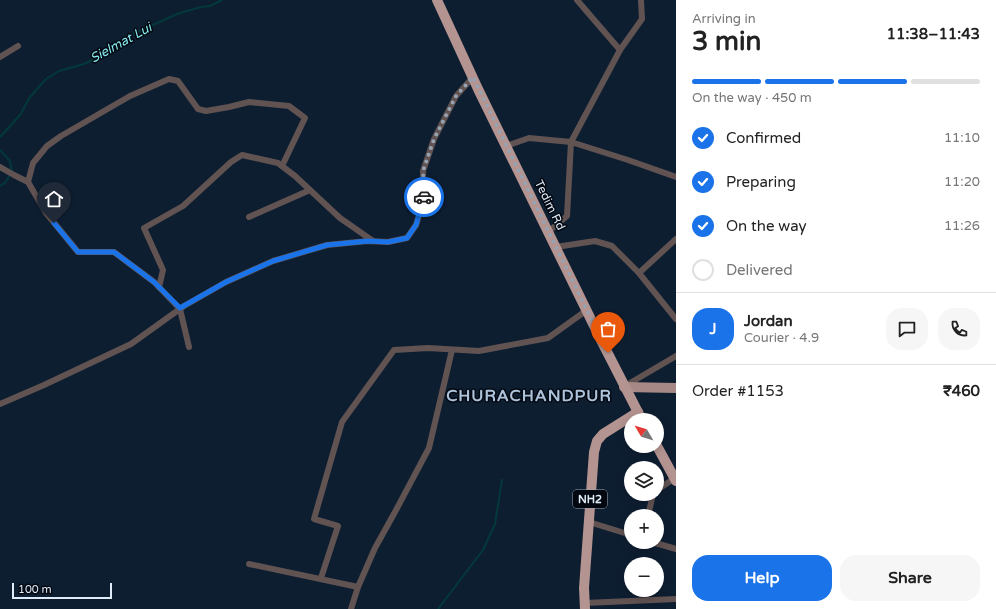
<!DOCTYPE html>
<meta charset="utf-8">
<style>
body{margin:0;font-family:"Varela Round",sans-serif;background:#f6f6f6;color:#222;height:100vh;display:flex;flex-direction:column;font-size:15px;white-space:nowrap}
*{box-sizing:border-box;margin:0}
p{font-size:13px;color:#767676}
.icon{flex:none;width:22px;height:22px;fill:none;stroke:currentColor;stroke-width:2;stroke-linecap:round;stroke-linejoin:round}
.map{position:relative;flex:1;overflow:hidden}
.panel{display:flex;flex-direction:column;background:#fff;width:320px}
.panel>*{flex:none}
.needle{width:26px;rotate:308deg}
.fabs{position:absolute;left:624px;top:413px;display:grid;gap:8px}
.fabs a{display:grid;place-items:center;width:40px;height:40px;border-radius:50%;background:#fff;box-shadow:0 2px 10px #0003;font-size:20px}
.scale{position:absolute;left:12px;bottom:10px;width:100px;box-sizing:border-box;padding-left:4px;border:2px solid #e0ebf8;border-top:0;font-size:11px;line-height:14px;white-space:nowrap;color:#e0ebf8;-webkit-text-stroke:3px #030810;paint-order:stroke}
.pin{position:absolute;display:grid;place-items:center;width:34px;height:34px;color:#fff;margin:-41px -17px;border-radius:50% 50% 50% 0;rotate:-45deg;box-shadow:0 0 4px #0007}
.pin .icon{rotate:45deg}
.courier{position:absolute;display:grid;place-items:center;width:40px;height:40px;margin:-20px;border:3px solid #1a73e8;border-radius:50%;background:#fff;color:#222;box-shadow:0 1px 5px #0007}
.head em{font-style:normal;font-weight:700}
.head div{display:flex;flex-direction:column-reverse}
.head{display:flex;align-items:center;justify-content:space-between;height:68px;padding:0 16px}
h1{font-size:26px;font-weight:700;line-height:30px}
.bar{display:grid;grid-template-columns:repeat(4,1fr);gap:6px 4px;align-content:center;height:48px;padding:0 16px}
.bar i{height:5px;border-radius:3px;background:#e0e0e0}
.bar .current{background:#1a73e8}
.bar p{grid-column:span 4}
.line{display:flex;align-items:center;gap:10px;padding:0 16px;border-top:1px solid #e0e0e0}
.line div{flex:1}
.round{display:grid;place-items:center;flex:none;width:42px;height:42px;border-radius:16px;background:#f6f6f6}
ol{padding:0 16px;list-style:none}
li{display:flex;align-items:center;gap:12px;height:44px}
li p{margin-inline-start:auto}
li .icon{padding:4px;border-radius:50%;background:#1a73e8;color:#fff;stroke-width:4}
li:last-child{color:#767676}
li i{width:22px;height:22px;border:2px solid #e0e0e0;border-radius:50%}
.primary-button{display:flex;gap:8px;margin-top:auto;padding:8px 16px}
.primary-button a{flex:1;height:46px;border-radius:16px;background:#1a73e8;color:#fff;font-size:16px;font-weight:700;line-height:46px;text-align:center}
.primary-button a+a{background:#f6f6f6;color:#222}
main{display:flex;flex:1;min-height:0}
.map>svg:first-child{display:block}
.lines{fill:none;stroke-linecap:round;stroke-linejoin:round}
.stream{stroke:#03393b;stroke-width:2}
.minor{stroke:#615352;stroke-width:6}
.primary{stroke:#a68986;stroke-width:10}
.trunk{stroke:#b49490;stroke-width:10}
.done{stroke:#96a3b2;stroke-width:4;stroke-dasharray:0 7.2}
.route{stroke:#1a73e8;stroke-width:5}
.labels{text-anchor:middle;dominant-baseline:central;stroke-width:3;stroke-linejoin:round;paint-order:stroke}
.shield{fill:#030810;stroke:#9ea7b2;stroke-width:1}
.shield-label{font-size:11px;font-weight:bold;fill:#e0ebf8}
.street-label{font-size:12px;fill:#e0ebf8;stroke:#030810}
.water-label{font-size:13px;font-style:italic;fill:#85eaef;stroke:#030810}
.district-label{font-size:16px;font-weight:bold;letter-spacing:1px;fill:#adc2db;stroke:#030810}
</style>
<main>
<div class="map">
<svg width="676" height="609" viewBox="0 0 676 609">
<rect width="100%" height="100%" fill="#0e1e31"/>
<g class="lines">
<g class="stream">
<path d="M0,137l20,-22 10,-18 16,-18 13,-8 25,-7 31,-15 18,-15 44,-20 24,-7 9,-1 12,-6"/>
<path d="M0,150l10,11 2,11 -7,11 -5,3"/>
<path d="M438,609l45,-59 12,-26 7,-44"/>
</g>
<g class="minor">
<path d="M577,0l43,50"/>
<path d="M0,57l18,-11"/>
<path d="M506,146l23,-8 42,4 57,18 48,17"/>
<path d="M0,167l14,8 14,7 18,31 32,39h36l40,30 26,27 9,38"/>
<path d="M28,182l5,-19 14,-17 14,-10 69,-40 39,-17 9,2 20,28 8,2 23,-4 20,-5 40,4 16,12 -23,48"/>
<path d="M249,217l61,-27"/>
<path d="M548,232l19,-16 4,-74 49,-92 22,-31 -1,-19"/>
<path d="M556,247l39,-6 17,5 27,27 37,46"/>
<path d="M639,273l37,-34"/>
<path d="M159,287l4,-17 -19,-42 39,-22 48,-44 11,-7 36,8 17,13 45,42 33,23"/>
<path d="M625,386l51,-30"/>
<path d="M0,404l44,-19 87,-41 53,-38 42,-24 47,-21 54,-16 41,-4 20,1 19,-4 9,-13 8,-25 -1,-29 11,-32 22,-43 17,-19"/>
<path d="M657,490l18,-12"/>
<path d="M648,516l5,-22"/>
<path d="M589,522l42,13"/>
<path d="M652,542l24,7"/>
<path d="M249,564l109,23"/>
<path d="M321,578l17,-52 -24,-7 28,-97 52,-72 34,-2 51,3 69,-13 39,-28"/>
<path d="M585,603l91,-4"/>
<path d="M351,609l7,-22 17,-39 20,-36 34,-64 23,-98"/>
</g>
<path class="primary" d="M624,387l52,1"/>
<g class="trunk">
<path d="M437,0l41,89 123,251 41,80"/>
<path d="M657,446l19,35"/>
<path d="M585,609l-1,-21 10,-136 3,-11 6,-7 35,-22"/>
</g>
</g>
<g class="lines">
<path class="done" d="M424,197l-1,-26 11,-32 22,-43 17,-19 135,276"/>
<path class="route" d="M54,223l24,29h36l40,30 26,26 46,-26 47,-21 54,-16 41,-4 20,1 19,-4 9,-13 8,-28"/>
</g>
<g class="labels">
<rect class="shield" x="573" y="490" width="34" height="18" rx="3"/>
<g class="shield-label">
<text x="590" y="499">NH2</text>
</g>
<g class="street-label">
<text transform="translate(550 205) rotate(64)">Tedim Rd</text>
</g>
<g class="water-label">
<text transform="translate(121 43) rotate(-29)">Sielmat Lui</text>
</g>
<g class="district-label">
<text x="529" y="396">CHURACHANDPUR</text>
</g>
</g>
</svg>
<div class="fabs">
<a><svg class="needle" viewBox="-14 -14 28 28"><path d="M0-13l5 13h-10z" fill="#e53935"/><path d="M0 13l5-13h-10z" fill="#767676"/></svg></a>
<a><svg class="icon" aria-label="layers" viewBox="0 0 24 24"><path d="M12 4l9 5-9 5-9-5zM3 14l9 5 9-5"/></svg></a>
<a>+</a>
<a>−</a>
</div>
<div class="scale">100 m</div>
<div class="pin" style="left:608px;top:353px;background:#ea580c"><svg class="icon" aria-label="bag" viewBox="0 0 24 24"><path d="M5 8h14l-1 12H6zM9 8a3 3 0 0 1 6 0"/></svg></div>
<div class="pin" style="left:54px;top:223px;background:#1f2937"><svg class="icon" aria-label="home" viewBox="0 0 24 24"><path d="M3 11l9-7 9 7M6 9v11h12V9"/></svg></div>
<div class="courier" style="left:424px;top:197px"><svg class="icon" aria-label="car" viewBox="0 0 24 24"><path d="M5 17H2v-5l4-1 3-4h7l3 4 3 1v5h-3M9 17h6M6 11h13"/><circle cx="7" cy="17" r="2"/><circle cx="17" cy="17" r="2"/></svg></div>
</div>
<section class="panel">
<div class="head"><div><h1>3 min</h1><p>Arriving in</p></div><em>11:38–11:43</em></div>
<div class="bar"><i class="current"></i><i class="current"></i><i class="current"></i><i></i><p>On the way · 450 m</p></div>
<ol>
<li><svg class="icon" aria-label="check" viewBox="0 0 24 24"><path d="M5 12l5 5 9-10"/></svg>Confirmed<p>11:10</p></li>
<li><svg class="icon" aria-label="check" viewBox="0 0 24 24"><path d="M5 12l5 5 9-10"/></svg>Preparing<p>11:20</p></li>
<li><svg class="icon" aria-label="check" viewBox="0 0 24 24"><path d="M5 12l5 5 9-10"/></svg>On the way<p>11:26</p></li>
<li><i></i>Delivered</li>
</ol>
<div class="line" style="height:72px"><b class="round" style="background:#1a73e8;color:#fff">J</b><div><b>Jordan</b><p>Courier · 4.9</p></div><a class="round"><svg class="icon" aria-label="chat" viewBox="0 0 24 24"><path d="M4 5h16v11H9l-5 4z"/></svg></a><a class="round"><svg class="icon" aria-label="phone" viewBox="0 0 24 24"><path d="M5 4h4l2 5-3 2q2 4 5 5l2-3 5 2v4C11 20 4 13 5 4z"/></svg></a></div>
<div class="line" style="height:52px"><div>Order #1153</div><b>₹460</b></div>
<div class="primary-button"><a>Help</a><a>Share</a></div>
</section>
</main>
